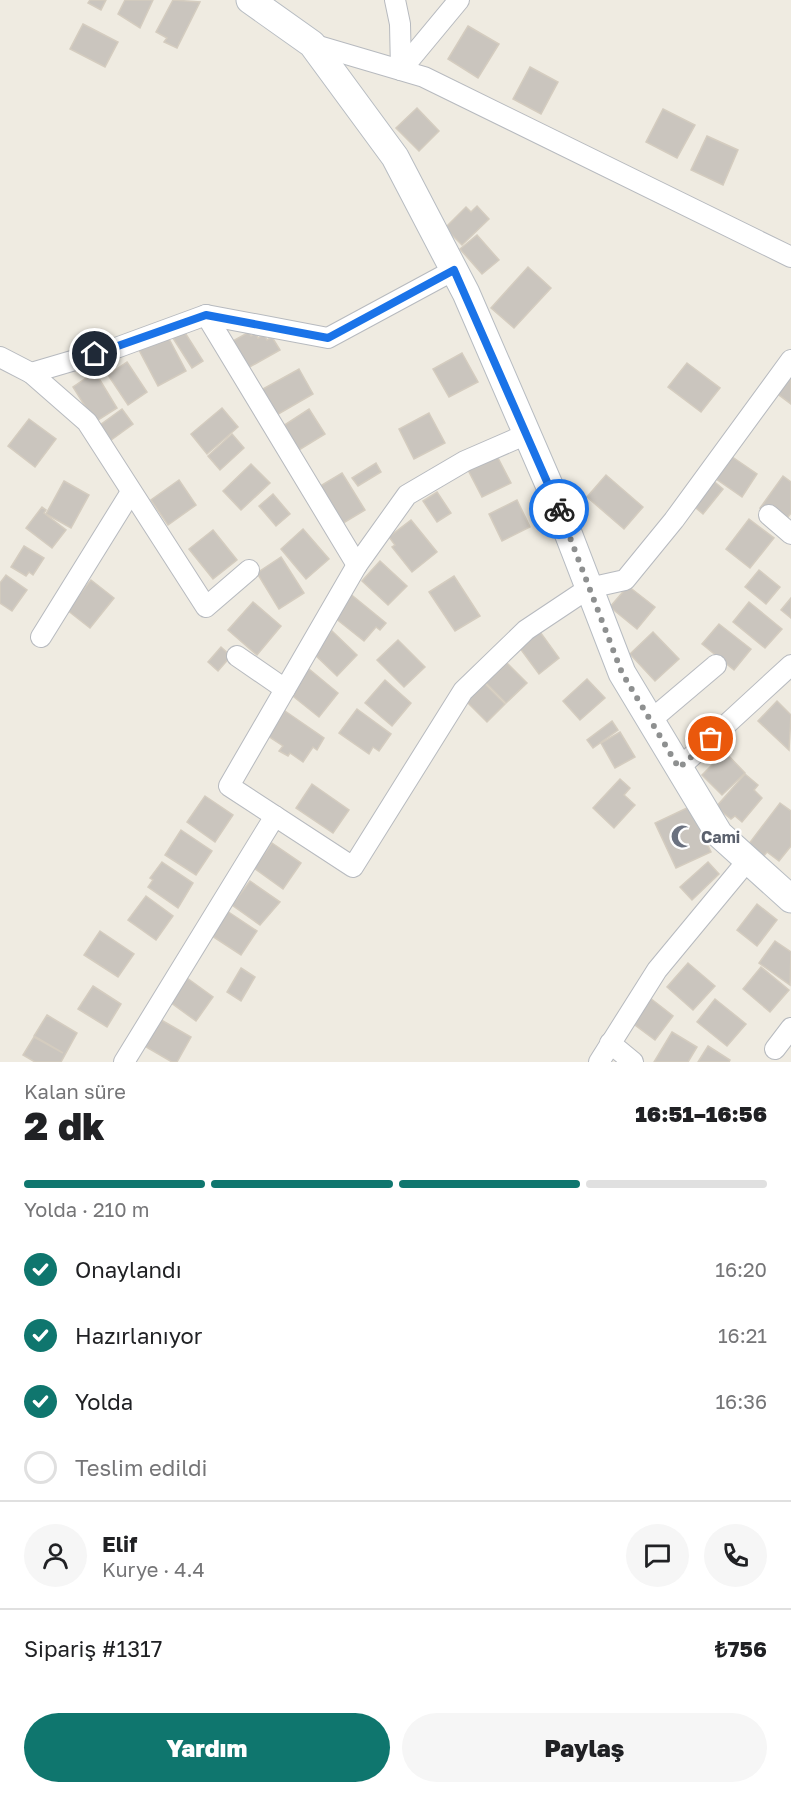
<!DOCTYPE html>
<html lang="tr">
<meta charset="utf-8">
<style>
body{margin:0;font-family:"Golos Text",sans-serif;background:#f6f6f6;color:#202124;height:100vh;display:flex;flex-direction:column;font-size:22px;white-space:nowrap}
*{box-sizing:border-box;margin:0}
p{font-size:20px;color:#757577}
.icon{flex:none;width:33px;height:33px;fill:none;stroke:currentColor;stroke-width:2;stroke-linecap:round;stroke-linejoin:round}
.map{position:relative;height:1062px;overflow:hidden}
.details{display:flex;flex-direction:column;background:#fff;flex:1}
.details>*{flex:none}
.pin{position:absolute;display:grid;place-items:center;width:51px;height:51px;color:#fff;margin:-26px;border:3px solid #fff;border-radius:50%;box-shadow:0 2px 6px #0007}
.courier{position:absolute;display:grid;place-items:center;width:60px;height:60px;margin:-30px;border:4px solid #1a73e8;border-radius:50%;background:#fff;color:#222;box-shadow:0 2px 8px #0007}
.headline em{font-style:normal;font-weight:800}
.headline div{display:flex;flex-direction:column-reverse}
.headline{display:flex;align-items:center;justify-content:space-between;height:102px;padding:0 24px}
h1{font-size:39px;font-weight:800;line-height:45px}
.bar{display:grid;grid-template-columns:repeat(4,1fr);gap:9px 6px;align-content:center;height:72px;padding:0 24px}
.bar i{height:8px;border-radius:4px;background:#e0e0e0}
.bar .on{background:#0f766e}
.bar p{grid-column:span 4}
.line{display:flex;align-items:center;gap:15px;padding:0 24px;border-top:2px solid #e0e0e0}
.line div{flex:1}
.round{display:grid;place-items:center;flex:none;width:63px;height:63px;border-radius:32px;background:#f6f6f6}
ol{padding:0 24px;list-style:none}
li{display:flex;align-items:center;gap:18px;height:66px}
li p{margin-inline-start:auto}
li .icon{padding:6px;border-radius:50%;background:#0f766e;color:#fff;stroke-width:4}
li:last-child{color:#757577}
li i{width:33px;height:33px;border:3px solid #e0e0e0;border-radius:50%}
.cta{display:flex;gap:12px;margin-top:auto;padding:12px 24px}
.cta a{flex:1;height:69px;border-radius:36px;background:#0f766e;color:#fff;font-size:24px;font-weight:800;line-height:69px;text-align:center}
.cta a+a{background:#f6f6f6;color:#202124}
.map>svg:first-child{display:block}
.building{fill:#cac5be;stroke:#d4ccbf;stroke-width:1.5}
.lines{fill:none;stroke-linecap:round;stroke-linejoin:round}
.street-casing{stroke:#b7babf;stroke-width:22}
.secondary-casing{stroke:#b7bcc2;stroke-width:29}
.street{stroke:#fff;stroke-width:20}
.secondary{stroke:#fff;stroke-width:27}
.done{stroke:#8e9090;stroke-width:6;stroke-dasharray:0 10.8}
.route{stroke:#1a73e8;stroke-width:8}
.labels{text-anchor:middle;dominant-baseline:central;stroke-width:4.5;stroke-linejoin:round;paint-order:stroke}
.worship-label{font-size:16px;font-weight:bold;fill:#5b616d;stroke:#fff;text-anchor:start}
</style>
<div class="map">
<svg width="791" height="1062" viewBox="0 0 791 1062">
<rect width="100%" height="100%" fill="#efebe1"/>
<g class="building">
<path d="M90,0h16l-5,10 -13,-7z"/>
<path d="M125,0h28l-13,28 -22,-14z"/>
<path d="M173,0l27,2 -23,46 -13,-6 3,-4 -11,-6z"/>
<path d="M83,24l35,18 -13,25 -35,-18z"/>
<path d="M468,26l31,18 -21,34 -30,-19z"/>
<path d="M530,67l28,15 -17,32 -28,-15z"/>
<path d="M417,108l22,23 -20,20 -23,-23z"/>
<path d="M663,109l32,16 -18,33 -31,-16z"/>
<path d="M707,136l31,14 -15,35 -32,-15z"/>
<path d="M477,206l12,13 -27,26 -17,-17 21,-21 5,5z"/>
<path d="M477,235l22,25 -17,14 -22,-25z"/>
<path d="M528,267l23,21 -37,40 -23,-20z"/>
<path d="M182,328l21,33 -11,7 -21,-33z"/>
<path d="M249,332l2,4 5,-3 2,5 6,-4 3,6 5,-3 8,13 -34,19 -15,-27z"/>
<path d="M167,335l19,36 -28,15 -19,-36z"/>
<path d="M462,353l16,29 -29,15 -16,-28z"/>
<path d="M127,362l20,30 -19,13 -20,-30z"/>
<path d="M687,363l33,25 -19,24 -33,-25z"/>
<path d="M299,369l14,25 -38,22 -14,-26z"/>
<path d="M791,371v33l-16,-12z"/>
<path d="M95,372l22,36 -22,14 -22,-35z"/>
<path d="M222,408l16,19 -31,27 -16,-20z"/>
<path d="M122,409l11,15 -26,19 -11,-15z"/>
<path d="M309,409l16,25 -26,16 -16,-24z"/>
<path d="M429,413l16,30 -31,16 -15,-30z"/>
<path d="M29,419l27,20 -21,28 -27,-21z"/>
<path d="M232,434l12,14 -24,22 -12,-14z"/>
<path d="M496,454l15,29 -29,14 -15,-29z"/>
<path d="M728,454l29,20 -15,23 -30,-21z"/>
<path d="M376,463l5,9 -23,14 -6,-8z"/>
<path d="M251,464l19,19 -29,27 -18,-19z"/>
<path d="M342,473l23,37 -25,15 -23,-37z"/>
<path d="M606,475l37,32 -19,22 -37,-32z"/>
<path d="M783,476l8,6v31l-9,12 -22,-17z"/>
<path d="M710,478l13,11 -20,25 -13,-11z"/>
<path d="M179,480l17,25 -28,20 -17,-25z"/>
<path d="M64,481l25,14 -18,33 -25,-14z"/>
<path d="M437,492l14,21 -14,9 -14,-21z"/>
<path d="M273,494l17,20 -14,12 -17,-20z"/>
<path d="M517,500l13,27 -28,14 -13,-27z"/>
<path d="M42,507l4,3 -2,3 22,17 -14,18 -26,-20z"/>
<path d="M749,519l25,19 -24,30 -24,-19z"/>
<path d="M411,520l26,32 -25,20 -20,-25 3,-2 -6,-8z"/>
<path d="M303,529l26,30 -23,20 -25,-30z"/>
<path d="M213,530l24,30 -24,19 -24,-30z"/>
<path d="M24,546l20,12 -11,17 -4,-3 -3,4 -15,-9z"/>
<path d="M281,557l23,36 -25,16 -22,-36z"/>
<path d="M380,561l27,25 -19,19 -26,-24z"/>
<path d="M759,570l21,17 -14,17 -21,-17z"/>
<path d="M6,575l21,15 -15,21 -12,-8v-20z"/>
<path d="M454,576l26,40 -25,15 -26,-39z"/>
<path d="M91,580l23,18 -24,30 -23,-18z"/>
<path d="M628,586l27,21 -18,22 -27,-22z"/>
<path d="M348,592l38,31 -6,7 -4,-3 -12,14 -34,-27z"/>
<path d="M791,598v20l-10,-8z"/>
<path d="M253,602l28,24 -24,29 -29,-25z"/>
<path d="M749,602l33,27 -17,19 -32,-26z"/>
<path d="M719,624l32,25 -17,21 -32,-26z"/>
<path d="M332,631l25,24 -20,21 -25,-24z"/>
<path d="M540,632l19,26 -20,16 -20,-27z"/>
<path d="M653,632l26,27 -24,22 -25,-27z"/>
<path d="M398,640l27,27 -21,20 -27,-27z"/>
<path d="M221,647l10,9 -13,15 -10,-9z"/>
<path d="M502,658l25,25 -21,20 -24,-24z"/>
<path d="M309,669l29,24 -19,24 -30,-24z"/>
<path d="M587,679l18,19 -25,22 -17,-19z"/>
<path d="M385,680l26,23 -19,23 -27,-23z"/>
<path d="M481,680l24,24 -18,18 -24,-24z"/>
<path d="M777,701l14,14 -2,35 -31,-29z"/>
<path d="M357,709l34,25 -12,17 -6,-4 -4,7 -30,-21z"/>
<path d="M285,711l39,27 -7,12 -4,-3 -10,15 -13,-9 -2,3 -9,-5 4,-5 -15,-10z"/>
<path d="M612,721l6,9 -25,18 -6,-8z"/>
<path d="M620,732l15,25 -20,11 -14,-25z"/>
<path d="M725,752l20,21 -23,22 -20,-20z"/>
<path d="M745,774l13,11 -4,5 8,8 -20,24 -7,-6 -4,3 -15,-12z"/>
<path d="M620,779l10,9 -6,7 11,10 -21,23 -21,-20z"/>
<path d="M312,784l37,26 -16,23 -37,-25z"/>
<path d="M205,796l28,19 -18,27 -28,-20z"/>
<path d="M780,803l11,8v35l-12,15 -12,-9 -4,5 -15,-12z"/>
<path d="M689,807l22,45 -35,16 -21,-45z"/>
<path d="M181,830l31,21 -16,24 -31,-20z"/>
<path d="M272,843l29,20 -18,26 -29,-21z"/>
<path d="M162,862l31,21 -15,25 -30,-21 5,-7 -3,-2z"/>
<path d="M708,862l11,12 -27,26 -12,-13z"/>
<path d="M250,881l30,21 -20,23 -28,-20z"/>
<path d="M146,896l27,20 -17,24 -28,-20z"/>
<path d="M757,904l20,16 -20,26 -20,-16z"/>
<path d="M227,911l30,20 -16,24 -29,-19z"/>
<path d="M100,931l34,23 -16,23 -34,-22z"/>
<path d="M775,941l16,11 -1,33 -31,-22z"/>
<path d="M688,963l27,23 -22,24 -26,-23z"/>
<path d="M761,967l28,23 -19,22 -27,-23z"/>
<path d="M241,968l14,9 -14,24 -14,-9z"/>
<path d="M187,978l26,19 -17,24 -26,-19z"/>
<path d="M93,986l28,18 -14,23 -29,-18z"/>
<path d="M650,998l23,18 -18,24 -24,-18z"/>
<path d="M715,999l31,25 -19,22 -30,-24z"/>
<path d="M47,1015l30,18 -16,29h-26l-12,-7 11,-18 29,16 -29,-17z"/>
<path d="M156,1017l35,20 -14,25h-5l-31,-18z"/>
<path d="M672,1032l25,15 -9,15h-34z"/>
<path d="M708,1046l22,14 -1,2h-31z"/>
</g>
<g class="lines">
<defs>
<g id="street">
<path d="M395,0l5,24 1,46"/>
<path d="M312,44l112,33 367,180"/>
<path d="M401,70l58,-70"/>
<path d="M206,315l151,250"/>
<path d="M0,357l31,16 85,-25 90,-33 122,23 126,-68"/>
<path d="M31,373l56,49 119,185 43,-37"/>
<path d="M527,434l-62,27 -58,34 -50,70 -128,221 124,81 110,-176 63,-61 63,-42 36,-8 49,-60 117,-160"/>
<path d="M769,515l22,19"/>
<path d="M41,637l90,-145"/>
<path d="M237,656l48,33"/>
<path d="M651,720l65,-55"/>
<path d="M679,768l112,-103"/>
<path d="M610,1043l23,19"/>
<path d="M775,1049l16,-21"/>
<path d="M124,1062l151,-246"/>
<path d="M599,1062l58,-92 91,-110"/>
</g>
<path id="secondary" d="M250,0l62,44 83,113 71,136 87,201 69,179 97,161 72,65"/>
</defs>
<use href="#street" class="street-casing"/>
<use href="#secondary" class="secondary-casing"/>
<use href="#street" class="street"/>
<use href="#secondary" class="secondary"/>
</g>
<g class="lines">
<path class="done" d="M559,509l63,164 57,95 32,-29"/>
<path class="route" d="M95,354l111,-39 122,23 126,-68 105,239"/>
</g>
<defs>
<symbol id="mosque-bare" viewBox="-9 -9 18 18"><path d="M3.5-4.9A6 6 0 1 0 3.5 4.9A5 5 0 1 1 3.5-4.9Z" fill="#6b7280" stroke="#fff" stroke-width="2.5" paint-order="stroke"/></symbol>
</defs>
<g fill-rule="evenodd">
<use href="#mosque-bare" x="666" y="820" width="33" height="33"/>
</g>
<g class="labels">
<g class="worship-label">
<text x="701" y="837">Cami</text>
</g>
</g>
</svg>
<div class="pin" style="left:711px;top:739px;background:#ea580c"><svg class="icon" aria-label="bag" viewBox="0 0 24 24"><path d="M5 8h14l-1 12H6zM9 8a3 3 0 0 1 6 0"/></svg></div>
<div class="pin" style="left:95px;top:354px;background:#1f2937"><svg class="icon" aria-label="home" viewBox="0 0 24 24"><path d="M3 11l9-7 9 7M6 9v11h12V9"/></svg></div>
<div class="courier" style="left:559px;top:509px"><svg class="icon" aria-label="bike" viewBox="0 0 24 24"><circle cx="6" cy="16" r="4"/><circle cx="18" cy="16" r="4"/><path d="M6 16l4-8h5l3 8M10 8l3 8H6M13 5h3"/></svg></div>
</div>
<section class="details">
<div class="headline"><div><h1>2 dk</h1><p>Kalan süre</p></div><em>16:51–16:56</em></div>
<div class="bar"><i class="on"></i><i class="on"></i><i class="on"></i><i></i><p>Yolda · 210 m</p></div>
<ol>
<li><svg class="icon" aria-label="check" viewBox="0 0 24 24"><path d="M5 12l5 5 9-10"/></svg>Onaylandı<p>16:20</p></li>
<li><svg class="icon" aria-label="check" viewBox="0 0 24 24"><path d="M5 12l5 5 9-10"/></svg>Hazırlanıyor<p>16:21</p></li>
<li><svg class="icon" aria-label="check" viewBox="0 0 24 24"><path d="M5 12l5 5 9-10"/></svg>Yolda<p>16:36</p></li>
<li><i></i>Teslim edildi</li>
</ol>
<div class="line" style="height:108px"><a class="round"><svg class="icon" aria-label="person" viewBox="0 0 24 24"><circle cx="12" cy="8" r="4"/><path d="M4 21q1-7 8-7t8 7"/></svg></a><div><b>Elif</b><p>Kurye · 4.4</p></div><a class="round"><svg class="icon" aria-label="chat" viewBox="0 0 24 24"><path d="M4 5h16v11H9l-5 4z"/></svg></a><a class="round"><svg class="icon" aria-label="phone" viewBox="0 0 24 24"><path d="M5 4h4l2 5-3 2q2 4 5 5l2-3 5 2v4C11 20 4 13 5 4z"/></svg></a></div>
<div class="line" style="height:78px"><div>Sipariş #1317</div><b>₺756</b></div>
<div class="cta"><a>Yardım</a><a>Paylaş</a></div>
</section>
